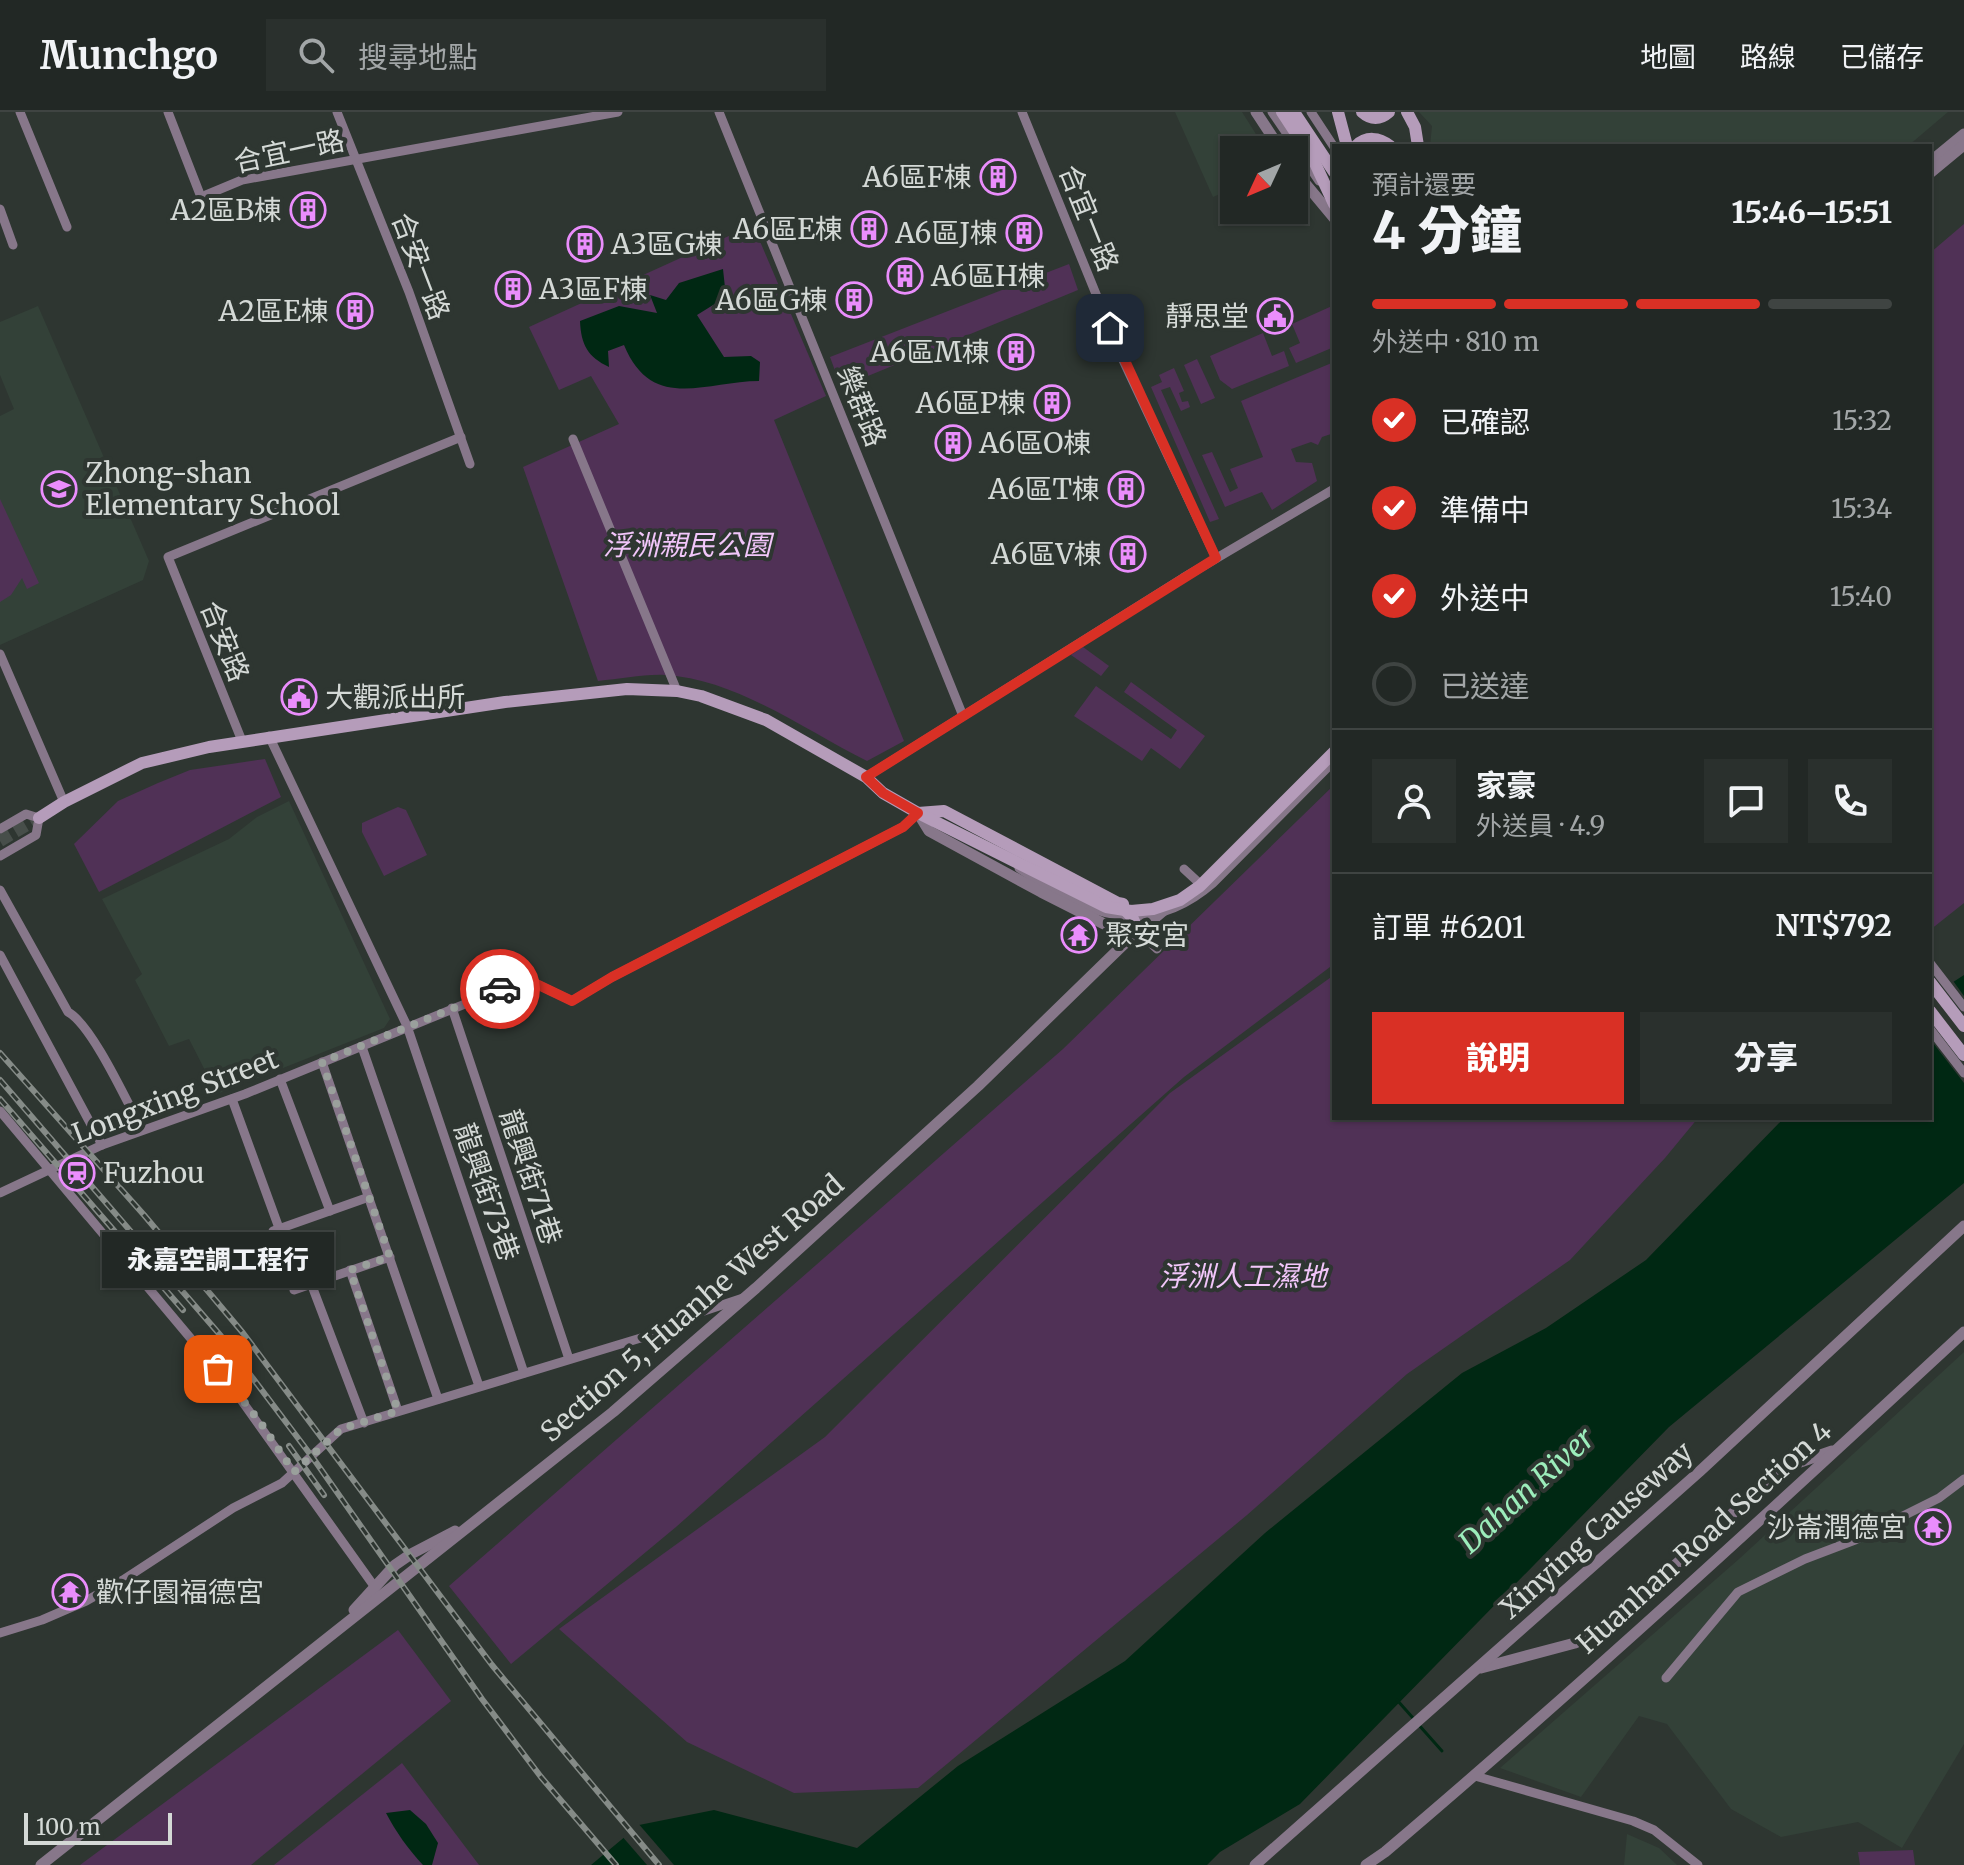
<!DOCTYPE html>
<html lang="zh-TW">
<meta charset="utf-8">
<style>
body{margin:0;font-family:Merriweather,"Noto Sans TC",serif;background:#2a302d;color:#f1f3f6;height:100vh;display:flex;flex-direction:column;font-size:30px;white-space:nowrap}
*{box-sizing:border-box;margin:0}
p{font-size:26px;color:#a2a6a7}
.icon{flex:none;width:44px;height:44px;fill:none;stroke:currentColor;stroke-width:2;stroke-linecap:round;stroke-linejoin:round}
.map{position:relative;flex:1;overflow:hidden}
.panel{position:absolute;left:1332px;top:32px;width:600px;height:976px;display:flex;flex-direction:column;background:#222825;border-radius:0px;box-shadow:0 2px 6px #0004,0 0 0 2px #3f4442}
.panel>*{flex:none}
.needle{width:52px;rotate:226deg}
.tools{position:absolute;left:1220px;top:24px;display:grid;gap:16px}
.tools a{display:grid;place-items:center;width:88px;height:88px;border-radius:0px;background:#222825;box-shadow:0 2px 6px #0004,0 0 0 2px #3f4442;font-size:40px}
.scale{position:absolute;left:24px;bottom:20px;width:148px;box-sizing:border-box;padding-left:8px;border:4px solid #d4d9d6;border-top:0;font-size:22px;line-height:28px;white-space:nowrap;color:#d4d9d6;-webkit-text-stroke:6px #2e3631;paint-order:stroke}
.pin{position:absolute;display:grid;place-items:center;width:68px;height:68px;color:#fff;margin:-34px;border-radius:16px;box-shadow:0 4px 12px #0006}
.courier{position:absolute;display:grid;place-items:center;width:80px;height:80px;margin:-40px;border:6px solid #d93025;border-radius:50%;background:#fff;color:#222;box-shadow:0 2px 10px #0007}
.bubble{position:absolute;height:56px;border-radius:0px;background:#222825;box-shadow:0 2px 6px #0004,0 0 0 2px #3f4442;font-size:26px;font-weight:800;line-height:56px;text-align:center}
.headline em{font-style:normal;font-weight:800}
.headline div{display:flex;flex-direction:column-reverse}
.headline{display:flex;align-items:center;justify-content:space-between;height:136px;padding:0 40px}
h1{font-size:52px;font-weight:800;line-height:60px}
.bar{display:grid;grid-template-columns:repeat(4,1fr);gap:12px 8px;align-content:center;height:96px;padding:0 40px}
.bar i{height:10px;border-radius:6px;background:#3f4442}
.bar .current{background:#d93025}
.bar p{grid-column:span 4}
.line{display:flex;align-items:center;gap:20px;padding:0 40px;border-top:2px solid #3f4442}
.line div{flex:1}
.round{display:grid;place-items:center;flex:none;width:84px;height:84px;border-radius:0px;background:#2a302d}
ol{padding:0 40px;list-style:none}
li{display:flex;align-items:center;gap:24px;height:88px}
li p{margin-inline-start:auto}
li .icon{padding:8px;border-radius:50%;background:#d93025;color:#fff;stroke-width:4}
li:last-child{color:#a2a6a7}
li i{width:44px;height:44px;border:4px solid #3f4442;border-radius:50%}
.button{display:flex;gap:16px;margin-top:auto;padding:16px 40px}
.button a{flex:1;height:92px;border-radius:0px;background:#d93025;color:#fff;font-size:32px;font-weight:800;line-height:92px;text-align:center}
.button a+a{background:#2a302d;color:#f1f3f6}
header{display:flex;align-items:center;gap:48px;box-sizing:border-box;height:112px;padding:0 40px;background:#222825;border-bottom:2px solid #3f4442}
header strong{font-size:38px}
nav{display:flex;gap:44px;margin-inline-start:auto;font-size:28px}
.search{width:560px;height:72px;background:#2a302d;display:flex;align-items:center;gap:20px;box-sizing:border-box;padding:0 28px;border-radius:0px;color:#a2a6a7;font-size:30px}
.map>svg:first-child{display:block}
.built{fill:#334138}
.green{fill:#503156}
.water{fill:#002813}
.pier{fill:#2e3631}
.lines{fill:none;stroke-linecap:round;stroke-linejoin:round}
.stream{stroke:#002813;stroke-width:3}
.secondary-tunnel{stroke:#474e4a;stroke-width:12;stroke-dasharray:12 6;stroke-linecap:butt}
.minor{stroke:#87778a;stroke-width:9}
.tertiary{stroke:#87778a;stroke-width:11}
.secondary{stroke:#b59cba;stroke-width:12}
.rail-casing{stroke:#858b87;stroke-width:6}
.rail{stroke:#2e3631;stroke-width:3;stroke-dasharray:9;stroke-linecap:butt}
.done{stroke:#9aa09c;stroke-width:8;stroke-dasharray:0 14.4}
.route{stroke:#d93025;stroke-width:10}
.labels{text-anchor:middle;dominant-baseline:central;stroke-width:8;stroke-linejoin:round;paint-order:stroke}
.street-label{font-size:28px;fill:#d4d9d6;stroke:#2e3631}
.poi-label{font-size:28px;fill:#d4d9d6;stroke:#2e3631;text-anchor:end}
.park-label{font-size:28px;font-style:italic;fill:#f2c6fa;stroke:#2e3631}
.water-label{font-size:30px;font-style:italic;fill:#9cedbb;stroke:#2e3631}
</style>
<header>
<strong>Munchgo</strong>
<div class="search"><svg class="icon" aria-label="search" viewBox="0 0 24 24"><circle cx="10" cy="10" r="6"/><path d="M15 15l6 6"/></svg>搜尋地點</div>
<nav><a>地圖</a><a>路線</a><a>已儲存</a></nav>
</header>
<div class="map">
<svg width="1964" height="1753" viewBox="0 0 1964 1753">
<rect width="100%" height="100%" fill="#2e3631"/>
<g class="built">
<path d="M1175,0h67l24,38h-32v38l-21,9z"/>
<path d="M1419,0h529l-40,34h-478l2,-20z"/>
<path d="M38,194l111,255 -6,19 -143,65v-229l14,-7 -14,-34v-53z"/>
<path d="M289,689l101,218 -6,9 -167,66 -28,-55 -20,7 -34,-66 7,-6 -40,-75 127,-60 28,-22z"/>
<path d="M1964,1240v392l-62,104 -44,-26 -77,15 -50,-28 -64,-85 -28,-8 -58,81 -81,-29 239,-209z"/>
<path d="M1627,1722l32,14 18,17h-53z"/>
</g>
<g class="green">
<path d="M1964,112v679l-34,27v-677z"/>
<path d="M753,113l73,171 -52,24 130,321 -37,20c-62,-31 -131,-82 -202,-86 -21,-1 -45,4 -67,6l-75,-214 96,-43 -28,-48 -32,14 -30,-63z"/>
<path d="M1069,152l9,26 -237,97 -11,-30z"/>
<path d="M1332,194l2,41 -38,16 -7,-15 11,-5 -8,-19z"/>
<path d="M1263,221l9,23 12,-5 5,15 -57,23 -12,-9 -10,-24z"/>
<path d="M1197,247l18,39 -14,6 -17,-39z"/>
<path d="M1334,250v71l-12,4 -4,8 -7,-3 -20,7 5,13 16,1 5,18 -45,29 -10,-18 -37,15 -23,-52 10,-3 18,40 8,-4 -8,-19 33,-12 -22,-56z"/>
<path d="M1174,256l10,23 -5,2 3,9 6,-1 2,6 -9,4 -11,-24 -9,3 58,129 -9,3 -59,-135 11,-5 -3,-7z"/>
<path d="M0,387l39,84 -12,6 -5,-11 -11,17 -11,7z"/>
<path d="M1083,535l26,19 -8,10 -30,-21z"/>
<path d="M1131,570l74,54 -25,33 -29,-21 -9,13 -68,-45 22,-30 75,53 6,-9 -53,-38z"/>
<path d="M265,647l16,38 -182,95 -25,-48 44,-43 40,-18 32,-13z"/>
<path d="M1334,673v179l-150,113 -508,450 -165,137 -62,-78 614,-537z"/>
<path d="M398,695l8,3 21,45 -43,21 -22,-44v-9z"/>
<path d="M1334,863v143h364l-33,40 -95,102 -163,114 -160,141 -329,273 -124,5 -107,-51 -128,-113 266,-192 345,-344z"/>
<path d="M398,1518l53,71 -200,164h-171z"/>
<path d="M402,1651l77,102h-205z"/>
<path d="M1913,1738l2,15h-55l-2,-13z"/>
</g>
<g class="water">
<path d="M723,157l3,28 -29,18 27,42 27,-1 9,6 -1,19c-53,0 -107,32 -135,-36l-16,6 1,16c-21,-10 -28,-22 -29,-46l39,-15 38,7 -7,-18 16,5 13,-17z"/>
<path d="M1964,863v208l-295,244 -369,377 -80,48 -13,13h-616l48,-40 75,-15 143,38 101,-82 167,-105 140,-128 197,-160 84,-45 100,-68 138,-142h146v-121z"/>
<path d="M410,1698l16,14 12,19 -6,22h-9c-15,-16 -27,-33 -37,-52z"/>
</g>
<g class="pier">
<path d="M1951,866l13,18v87l-34,-44v-47z"/>
<path d="M637,1710l37,43h-27l-26,-30z"/>
</g>
<g class="lines">
<g class="stream">
<path d="M1397,1588l16,18"/>
<path d="M1418,1612l24,27"/>
</g>
<path class="secondary-tunnel" d="M0,729l39,-23"/>
<g class="minor">
<path d="M20,0l47,115"/>
<path d="M168,0l33,85"/>
<path d="M337,0l72,180 61,172"/>
<path d="M719,0l244,604"/>
<path d="M1022,0l100,246 94,200"/>
<path d="M1272,0l47,69"/>
<path d="M1311,0l23,35"/>
<path d="M206,83l36,-15 376,-68"/>
<path d="M0,97l13,36"/>
<path d="M573,327l104,252"/>
<path d="M0,542l64,148"/>
<path d="M269,624l138,290 117,347"/>
<path d="M242,629l-74,-184 293,-120"/>
<path d="M866,665l317,-199 151,-89"/>
<path d="M0,717l26,-15 13,4 -3,17 -36,21"/>
<path d="M1019,756c65,46 127,73 194,15l121,-122"/>
<path d="M1184,757l13,12"/>
<path d="M0,778l68,122c24,13 59,90 74,118"/>
<path d="M1139,820l18,17"/>
<path d="M0,843l102,190"/>
<path d="M1930,851l34,44"/>
<path d="M452,896l117,351"/>
<path d="M1930,917l34,44"/>
<path d="M362,935l117,339"/>
<path d="M322,950l116,337"/>
<path d="M280,967l50,132"/>
<path d="M232,987l47,129"/>
<path d="M0,999l234,279 140,196"/>
<path d="M0,1081l102,-48 143,-51 281,-115 46,22 40,-24 291,-150 15,-14"/>
<path d="M273,1119l96,-34"/>
<path d="M350,1158l48,141"/>
<path d="M312,1174l52,137"/>
<path d="M294,1178l96,-33"/>
<path d="M0,1521l42,-13 44,-19 37,-21 110,-72 49,-25 59,-54 303,-92 42,-20 57,-19"/>
<path d="M1666,1566l72,-86 67,-33 50,-19 84,-42 25,-19"/>
<path d="M1475,1664l158,45 21,9 44,35"/>
</g>
<g class="tertiary">
<path d="M1256,0l25,38"/>
<path d="M1930,50l34,-28"/>
<path d="M1294,58l40,48"/>
<path d="M1930,61l34,-28"/>
<path d="M918,701l11,18 112,61 77,39 21,1"/>
<path d="M354,1498l41,-45 16,-11 44,-23"/>
<path d="M1481,1556l94,-25 28,-13 180,-162 49,-17"/>
<path d="M41,1753l572,-453 143,-124 222,-202 145,-141 47,-40"/>
<path d="M1255,1753l444,-393 265,-246"/>
<path d="M1366,1753l19,-13c198,-168 389,-344 579,-520"/>
</g>
<g class="secondary">
<path d="M1282,0l32,49 20,43"/>
<path d="M1294,0l40,60"/>
<path d="M1338,0l9,34"/>
<path d="M1362,0c9,8 18,8 27,0"/>
<path d="M1407,0l8,15 3,19"/>
<path d="M1356,34c10,-10 23,-9 34,0"/>
<path d="M918,701l26,-2 174,92 5,1"/>
<path d="M39,706l25,-16 78,-39 67,-16 296,-45 122,-13 50,2 24,5 65,24 100,57 17,16 35,20 188,94 25,4 22,-2 27,-9 20,-14 134,-134"/>
<path d="M1123,796l9,9 7,15"/>
<path d="M1930,870l34,44"/>
<path d="M1930,899l34,44"/>
</g>
<defs>
<g id="rail">
<path d="M0,941l144,162 99,118 249,332 167,200"/>
<path d="M0,968l221,256 92,122 169,241 59,78 75,88"/>
<path d="M0,987l183,211"/>
<path d="M289,1334l35,49"/>
</g>
</defs>
<use href="#rail" class="rail-casing"/>
<use href="#rail" class="rail"/>
</g>
<g class="lines">
<path class="done" d="M218,1257l42,53 34,50 47,-43 57,-18 -48,-141 40,-13 -68,-195 178,-73"/>
<path class="route" d="M500,877l26,-10 46,22 40,-24 291,-150 15,-14 -35,-20 -17,-16 350,-219 -106,-230"/>
</g>
<defs>
<symbol id="building-ring" viewBox="-11 -11 22 22"><circle r="9.5" fill="#2e3631" stroke="#ea8dfc" stroke-width="1.5"/><path d="M-4-6H4V6H1V3H-1V6H-4ZM-2.5-4.3h1.7v1.8h-1.7ZM.8-4.3h1.7v1.8H.8ZM-2.5-1h1.7V.8h-1.7ZM.8-1h1.7V.8H.8Z" fill="#ea8dfc"/></symbol>
<symbol id="civic-ring" viewBox="-11 -11 22 22"><circle r="9.5" fill="#2e3631" stroke="#ea8dfc" stroke-width="1.5"/><path d="M-.6-6.5H3V-4.5H.6V-3L4-1V1h2V6H-6V1h2V-1L-.6-3ZM-1.2 2.5V6h2.4V2.5Z" fill="#ea8dfc"/></symbol>
<symbol id="school-ring" viewBox="-11 -11 22 22"><circle r="9.5" fill="#2e3631" stroke="#ea8dfc" stroke-width="1.5"/><path d="M0-5L7-2L0 1L-7-2ZM-4 1L0 2.5L4 1V4Q0 6-4 4Z" fill="#ea8dfc"/></symbol>
<symbol id="temple-ring" viewBox="-11 -11 22 22"><circle r="9.5" fill="#2e3631" stroke="#ea8dfc" stroke-width="1.5"/><path d="M0-6L5-2H3V0L6.5 2.5H4V6H1.5V3h-3V6H-4V2.5H-6.5L-3 0V-2H-5Z" fill="#ea8dfc"/></symbol>
<symbol id="station-ring" viewBox="-11 -11 22 22"><circle r="9.5" fill="#2e3631" stroke="#ea8dfc" stroke-width="1.5"/><path d="M-3-6H3Q5-6 5-4V2Q5 4 3 4L4.5 6H3L1.5 4h-3L-3 6H-4.5L-3 4Q-5 4-5 2V-4Q-5-6-3-6ZM-3.5-4v3h7v-3ZM-3.5 1v1.5H-2V1ZM2 1v1.5H3.5V1Z" fill="#ea8dfc"/></symbol>
</defs>
<g fill-rule="evenodd">
<use href="#building-ring" x="978" y="45" width="40" height="40"/>
<use href="#building-ring" x="288" y="78" width="40" height="40"/>
<use href="#building-ring" x="849" y="97" width="40" height="40"/>
<use href="#building-ring" x="1004" y="101" width="40" height="40"/>
<use href="#building-ring" x="565" y="112" width="40" height="40"/>
<use href="#building-ring" x="885" y="144" width="40" height="40"/>
<use href="#building-ring" x="493" y="157" width="40" height="40"/>
<use href="#building-ring" x="834" y="168" width="40" height="40"/>
<use href="#building-ring" x="335" y="179" width="40" height="40"/>
<use href="#civic-ring" x="1255" y="184" width="40" height="40"/>
<use href="#building-ring" x="996" y="220" width="40" height="40"/>
<use href="#building-ring" x="1032" y="271" width="40" height="40"/>
<use href="#building-ring" x="933" y="311" width="40" height="40"/>
<use href="#school-ring" x="39" y="357" width="40" height="40"/>
<use href="#building-ring" x="1106" y="357" width="40" height="40"/>
<use href="#building-ring" x="1108" y="422" width="40" height="40"/>
<use href="#civic-ring" x="279" y="565" width="40" height="40"/>
<use href="#temple-ring" x="1059" y="803" width="40" height="40"/>
<use href="#station-ring" x="57" y="1041" width="40" height="40"/>
<use href="#temple-ring" x="1913" y="1395" width="40" height="40"/>
<use href="#temple-ring" x="50" y="1460" width="40" height="40"/>
</g>
<g class="labels">
<g class="street-label">
<text transform="translate(289 39) rotate(-12)">合宜一路</text>
<text transform="translate(1089 106) rotate(68)">合宜一路</text>
<text transform="translate(421 154) rotate(69)">合安一路</text>
<text transform="translate(862 294) rotate(68)">樂群路</text>
<text transform="translate(225 529) rotate(68)">合安路</text>
<text transform="translate(175 984) rotate(-21)">Longxing Street</text>
<text transform="translate(531 1065) rotate(72)">龍興街71巷</text>
<text transform="translate(487 1080) rotate(71)">龍興街73巷</text>
<text transform="translate(692 1196) rotate(-41)">Section 5, Huanhe West Road</text>
<text transform="translate(1596 1418) rotate(-42)">Xinying Causeway</text>
<text transform="translate(1704 1425) rotate(-42)">Huanhan Road Section 4</text>
</g>
<g class="poi-label">
<text x="972" y="65">A6區F棟</text>
<text x="282" y="98">A2區B棟</text>
<text x="843" y="117">A6區E棟</text>
<text x="998" y="121">A6區J棟</text>
<text x="611" y="132" text-anchor="start">A3區G棟</text>
<text x="931" y="164" text-anchor="start">A6區H棟</text>
<text x="539" y="177" text-anchor="start">A3區F棟</text>
<text x="828" y="188">A6區G棟</text>
<text x="329" y="199">A2區E棟</text>
<text x="1249" y="204">靜思堂</text>
<text x="990" y="240">A6區M棟</text>
<text x="1026" y="291">A6區P棟</text>
<text x="979" y="331" text-anchor="start">A6區O棟</text>
<text x="85" y="361" text-anchor="start">Zhong-shan<tspan x="85" dy="32">Elementary School</tspan></text>
<text x="1100" y="377">A6區T棟</text>
<text x="1102" y="442">A6區V棟</text>
<text x="325" y="585" text-anchor="start">大觀派出所</text>
<text x="1105" y="823" text-anchor="start">聚安宮</text>
<text x="103" y="1061" text-anchor="start">Fuzhou</text>
<text x="1907" y="1415">沙崙潤德宮</text>
<text x="96" y="1480" text-anchor="start">歡仔園福德宮</text>
</g>
<g class="park-label">
<text x="687" y="433">浮洲親民公園</text>
<text x="1243" y="1164">浮洲人工濕地</text>
</g>
<g class="water-label">
<text transform="translate(1526 1378) rotate(-42)">Dahan River</text>
</g>
</g>
</svg>
<div class="tools">
<a><svg class="needle" viewBox="-14 -14 28 28"><path d="M0-13l5 13h-10z" fill="#e53935"/><path d="M0 13l5-13h-10z" fill="#a2a6a7"/></svg></a>
</div>
<div class="scale">100 m</div>
<div class="pin" style="left:218px;top:1257px;background:#ea580c"><svg class="icon" aria-label="bag" viewBox="0 0 24 24"><path d="M5 8h14l-1 12H6zM9 8a3 3 0 0 1 6 0"/></svg></div>
<div class="pin" style="left:1110px;top:216px;background:#1f2937"><svg class="icon" aria-label="home" viewBox="0 0 24 24"><path d="M3 11l9-7 9 7M6 9v11h12V9"/></svg></div>
<div class="courier" style="left:500px;top:877px"><svg class="icon" aria-label="car" viewBox="0 0 24 24"><path d="M5 17H2v-5l4-1 3-4h7l3 4 3 1v5h-3M9 17h6M6 11h13"/><circle cx="7" cy="17" r="2"/><circle cx="17" cy="17" r="2"/></svg></div>
<div class="bubble" style="left:102px;top:1120px;width:232px">永嘉空調工程行</div>
<section class="panel">
<div class="headline"><div><h1>4 分鐘</h1><p>預計還要</p></div><em>15:46–15:51</em></div>
<div class="bar"><i class="current"></i><i class="current"></i><i class="current"></i><i></i><p>外送中 · 810 m</p></div>
<ol>
<li><svg class="icon" aria-label="check" viewBox="0 0 24 24"><path d="M5 12l5 5 9-10"/></svg>已確認<p>15:32</p></li>
<li><svg class="icon" aria-label="check" viewBox="0 0 24 24"><path d="M5 12l5 5 9-10"/></svg>準備中<p>15:34</p></li>
<li><svg class="icon" aria-label="check" viewBox="0 0 24 24"><path d="M5 12l5 5 9-10"/></svg>外送中<p>15:40</p></li>
<li><i></i>已送達</li>
</ol>
<div class="line" style="height:144px"><a class="round"><svg class="icon" aria-label="person" viewBox="0 0 24 24"><circle cx="12" cy="8" r="4"/><path d="M4 21q1-7 8-7t8 7"/></svg></a><div><b>家豪</b><p>外送員 · 4.9</p></div><a class="round"><svg class="icon" aria-label="chat" viewBox="0 0 24 24"><path d="M4 5h16v11H9l-5 4z"/></svg></a><a class="round"><svg class="icon" aria-label="phone" viewBox="0 0 24 24"><path d="M5 4h4l2 5-3 2q2 4 5 5l2-3 5 2v4C11 20 4 13 5 4z"/></svg></a></div>
<div class="line" style="height:104px"><div>訂單 #6201</div><b>NT$792</b></div>
<div class="button"><a>說明</a><a>分享</a></div>
</section>
</div>
